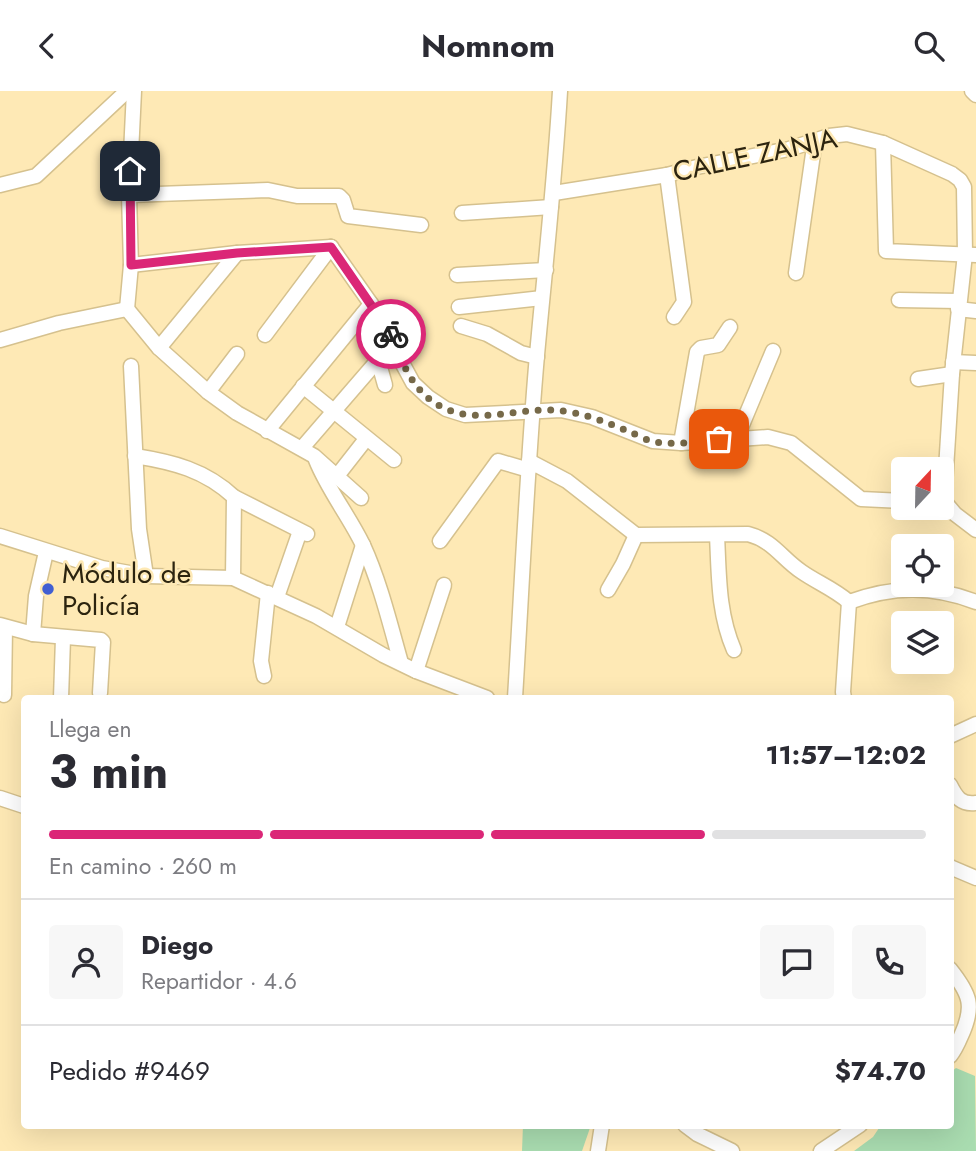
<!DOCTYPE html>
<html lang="es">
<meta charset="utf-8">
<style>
body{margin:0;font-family:Jost,sans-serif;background:#f7f7f7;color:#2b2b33;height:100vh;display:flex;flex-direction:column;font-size:26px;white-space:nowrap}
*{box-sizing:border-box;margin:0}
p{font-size:23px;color:#7c7c81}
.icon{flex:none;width:38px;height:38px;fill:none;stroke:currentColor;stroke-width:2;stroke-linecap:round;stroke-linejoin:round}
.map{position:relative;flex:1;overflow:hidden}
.panel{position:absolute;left:21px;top:604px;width:933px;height:434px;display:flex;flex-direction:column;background:#fff;border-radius:7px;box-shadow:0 7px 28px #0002}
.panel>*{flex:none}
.needle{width:46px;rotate:22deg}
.controls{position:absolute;left:891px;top:366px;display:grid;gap:14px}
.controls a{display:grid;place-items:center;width:63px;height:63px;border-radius:7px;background:#fff;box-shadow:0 7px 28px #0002;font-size:35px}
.pin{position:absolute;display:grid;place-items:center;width:60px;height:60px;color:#fff;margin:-30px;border-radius:14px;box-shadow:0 4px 10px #0006}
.courier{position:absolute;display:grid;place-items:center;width:70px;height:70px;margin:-35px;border:5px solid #db2777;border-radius:50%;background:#fff;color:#222;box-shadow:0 2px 9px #0007}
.head em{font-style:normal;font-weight:700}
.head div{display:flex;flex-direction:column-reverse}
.head{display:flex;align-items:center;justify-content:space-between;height:119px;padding:0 28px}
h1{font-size:46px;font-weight:700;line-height:52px}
.bar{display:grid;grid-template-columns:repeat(4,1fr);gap:10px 7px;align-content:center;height:84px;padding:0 28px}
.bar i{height:9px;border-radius:5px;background:#e1e1e2}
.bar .selected{background:#db2777}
.bar p{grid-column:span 4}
.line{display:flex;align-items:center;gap:18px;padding:0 28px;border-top:2px solid #e1e1e2}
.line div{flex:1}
.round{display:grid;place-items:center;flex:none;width:74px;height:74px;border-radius:7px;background:#f7f7f7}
header{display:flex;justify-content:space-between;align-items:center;height:91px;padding:0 28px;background:#fff;font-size:32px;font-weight:700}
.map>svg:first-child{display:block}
.green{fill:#a9dcb0}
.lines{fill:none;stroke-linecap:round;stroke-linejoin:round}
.minor-casing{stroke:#d5c18e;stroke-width:17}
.minor{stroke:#fff;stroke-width:14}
.done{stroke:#766949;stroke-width:7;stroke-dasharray:0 12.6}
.route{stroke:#db2777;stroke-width:9}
.poi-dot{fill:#415fd2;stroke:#fee9b5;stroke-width:2.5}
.labels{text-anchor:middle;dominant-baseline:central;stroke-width:5;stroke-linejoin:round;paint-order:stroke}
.street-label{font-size:28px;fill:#2c240f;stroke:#fee9b5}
.poi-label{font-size:28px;fill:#2c240f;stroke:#fee9b5;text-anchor:start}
</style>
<header><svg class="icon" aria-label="back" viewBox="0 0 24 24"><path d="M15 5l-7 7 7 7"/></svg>Nomnom<svg class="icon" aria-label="search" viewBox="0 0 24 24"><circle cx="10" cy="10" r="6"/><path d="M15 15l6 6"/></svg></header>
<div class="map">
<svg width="976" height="1060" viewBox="0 0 976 1060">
<rect width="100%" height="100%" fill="#fee9b5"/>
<g class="green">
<path d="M956,977l19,8 1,75h-122l19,-14 8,-12h69v-41l4,-3 -3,-9z"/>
<path d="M523,1034h68l-9,26h-60z"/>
</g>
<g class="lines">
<defs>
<g id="minor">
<path d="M972,0l4,4"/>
<path d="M883,52l3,108 90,4"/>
<path d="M667,84l17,127 -10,15"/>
<path d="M0,94l36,-9 91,-85"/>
<path d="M554,102l113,-18 30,-8 92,-18 40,-13 18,-2 36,9 69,31 8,6 4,7 1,67 -13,120 -8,127"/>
<path d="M129,104l139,-5 29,6h42l4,4 5,16 73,9"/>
<path d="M462,122l89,-6"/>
<path d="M331,156l59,84 10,28 13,24 15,14 18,12 19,6 96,-5 31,7 61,24 28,2 87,-6 23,6 70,56 42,2"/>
<path d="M131,174l106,-12 94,-6"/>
<path d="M796,182l19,-133"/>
<path d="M457,184l89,-5"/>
<path d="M899,209l60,1"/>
<path d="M459,216l83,-9"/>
<path d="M127,218l32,39 49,44 29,21 77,43 47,42"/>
<path d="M127,218l4,-44 -2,-70 5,-104"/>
<path d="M958,218l18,2"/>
<path d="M363,223l13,26 2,20 7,25"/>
<path d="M461,235l26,8 34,19 16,4"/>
<path d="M265,244l66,-88"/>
<path d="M0,249l59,-17 68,-14"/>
<path d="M159,257l78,-95"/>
<path d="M953,271l23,1"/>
<path d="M131,275l8,163 7,47"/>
<path d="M918,288l34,-5"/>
<path d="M303,295l91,74"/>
<path d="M208,301l29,-38"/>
<path d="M267,340l104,-127"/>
<path d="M737,346l36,-86"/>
<path d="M681,352l16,-91 4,-4 17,-3 12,-18"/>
<path d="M302,357l76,-88"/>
<path d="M135,365c38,6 70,14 99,41l-1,81"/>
<path d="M316,369c12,30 33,56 47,85 17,37 27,79 38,118"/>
<path d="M529,370l38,20 69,54 112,-1c26,7 33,24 54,38 16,11 32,17 47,30 44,-16 82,-17 127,0"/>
<path d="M337,385l29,-37"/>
<path d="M234,406l73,37"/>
<path d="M942,410h2l11,13 21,16"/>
<path d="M717,444c2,40 1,78 17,115"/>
<path d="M0,445l102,32 44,8 87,2 83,38 67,39 33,16 71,27"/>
<path d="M440,450l58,-80 31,9"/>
<path d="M608,499l15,-26 13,-29"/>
<path d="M277,506l23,-66"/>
<path d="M0,534l33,9 68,6 2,2 -3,51"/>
<path d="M337,536l26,-82"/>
<path d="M33,543l3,-38 10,-44"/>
<path d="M416,580l28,-86"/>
<path d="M264,585l-3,-15 7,-68"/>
<path d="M4,604l1,-68"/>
<path d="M61,607l2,-60"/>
<path d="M515,607c7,-114 12,-229 22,-343 8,-88 18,-176 23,-264"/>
<path d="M844,607l-1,-6 6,-90"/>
<path d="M950,645l26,-12"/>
<path d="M950,694c6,12 11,20 26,18"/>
<path d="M0,707l24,8"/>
<path d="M950,776l26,11"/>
<path d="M950,878c20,25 25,37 11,67 -3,7 -6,14 -11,20"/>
<path d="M685,1034l12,9 35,17"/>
<path d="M598,1060l4,-26"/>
<path d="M821,1060l39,-26"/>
</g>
</defs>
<use href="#minor" class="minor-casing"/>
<use href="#minor" class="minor"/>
</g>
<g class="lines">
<path class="done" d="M391,243c11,30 24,62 55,75 37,16 80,-4 117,2 24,3 45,12 67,21 7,3 16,8 24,10 22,3 43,0 65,-3"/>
<path class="route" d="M130,80l1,94 106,-12 94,-6 60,87"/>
</g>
<circle class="poi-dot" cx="48" cy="498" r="7"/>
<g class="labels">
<g class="street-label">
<text transform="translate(755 64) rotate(-12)">CALLE ZANJA</text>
</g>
<g class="poi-label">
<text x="62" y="482">Módulo de<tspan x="62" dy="32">Policía</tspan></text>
</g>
</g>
</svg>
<div class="controls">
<a><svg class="needle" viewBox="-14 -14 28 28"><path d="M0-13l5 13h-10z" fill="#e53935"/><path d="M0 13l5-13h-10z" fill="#7c7c81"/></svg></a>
<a><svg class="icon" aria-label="locate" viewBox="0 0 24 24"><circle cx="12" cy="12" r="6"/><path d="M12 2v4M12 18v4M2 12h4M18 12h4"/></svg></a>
<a><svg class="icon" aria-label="layers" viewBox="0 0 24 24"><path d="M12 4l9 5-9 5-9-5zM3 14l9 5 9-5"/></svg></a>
</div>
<div class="pin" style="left:719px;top:348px;background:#ea580c"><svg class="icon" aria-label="bag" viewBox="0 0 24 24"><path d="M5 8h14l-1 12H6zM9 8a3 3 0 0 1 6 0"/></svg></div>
<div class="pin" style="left:130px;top:80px;background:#1f2937"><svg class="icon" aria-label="home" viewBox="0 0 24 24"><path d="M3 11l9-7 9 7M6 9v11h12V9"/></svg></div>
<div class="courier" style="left:391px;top:243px"><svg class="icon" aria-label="bike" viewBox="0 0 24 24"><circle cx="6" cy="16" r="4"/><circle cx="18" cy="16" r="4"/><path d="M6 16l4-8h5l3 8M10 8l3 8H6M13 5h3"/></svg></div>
<section class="panel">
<div class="head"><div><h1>3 min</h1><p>Llega en</p></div><em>11:57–12:02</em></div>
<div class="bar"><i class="selected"></i><i class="selected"></i><i class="selected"></i><i></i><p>En camino · 260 m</p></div>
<div class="line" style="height:126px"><a class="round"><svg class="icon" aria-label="person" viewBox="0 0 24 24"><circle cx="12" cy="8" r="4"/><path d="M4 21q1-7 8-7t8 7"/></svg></a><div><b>Diego</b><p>Repartidor · 4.6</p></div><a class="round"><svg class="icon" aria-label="chat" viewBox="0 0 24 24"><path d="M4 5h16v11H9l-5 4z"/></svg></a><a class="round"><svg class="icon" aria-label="phone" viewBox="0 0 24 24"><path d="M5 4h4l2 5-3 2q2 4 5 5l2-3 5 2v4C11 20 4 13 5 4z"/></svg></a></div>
<div class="line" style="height:91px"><div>Pedido #9469</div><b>$74.70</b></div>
</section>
</div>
